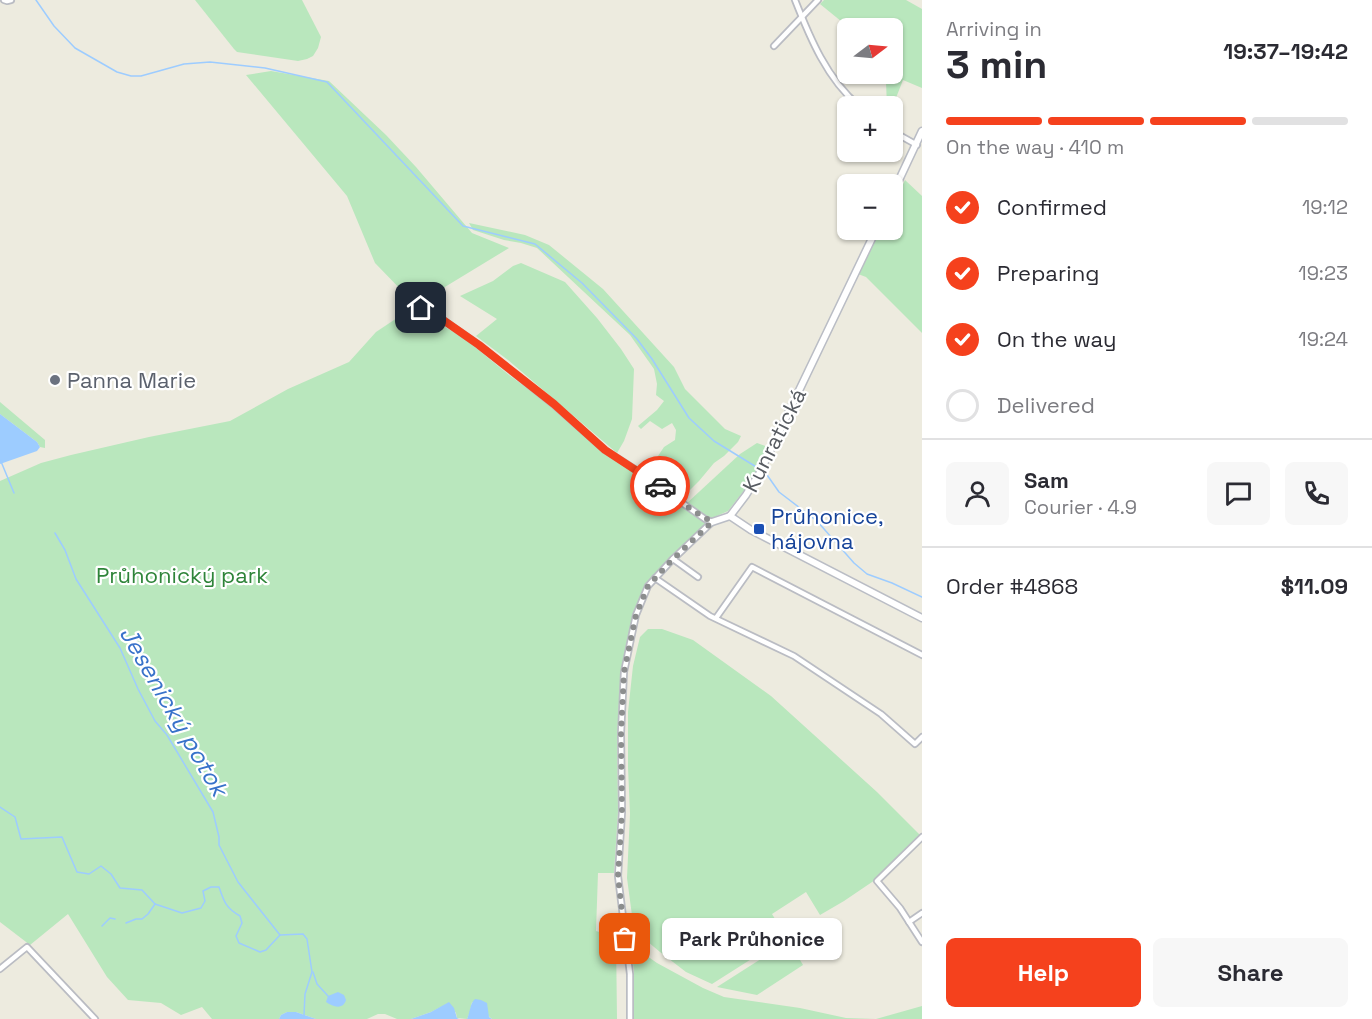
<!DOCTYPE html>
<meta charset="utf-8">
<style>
body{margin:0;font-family:"Space Grotesk",sans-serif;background:#f7f7f7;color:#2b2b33;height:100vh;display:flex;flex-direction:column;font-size:22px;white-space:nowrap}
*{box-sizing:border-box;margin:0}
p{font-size:20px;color:#7c7c81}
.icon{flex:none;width:33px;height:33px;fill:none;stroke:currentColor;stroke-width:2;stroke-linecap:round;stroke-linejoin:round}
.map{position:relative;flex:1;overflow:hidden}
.side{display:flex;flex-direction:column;background:#fff;width:450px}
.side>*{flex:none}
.needle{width:39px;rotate:74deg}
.controls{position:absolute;left:837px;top:18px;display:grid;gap:12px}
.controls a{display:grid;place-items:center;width:66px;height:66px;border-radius:9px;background:#fff;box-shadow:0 2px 4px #0004;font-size:30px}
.pin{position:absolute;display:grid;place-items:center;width:51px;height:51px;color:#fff;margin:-26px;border-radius:12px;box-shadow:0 3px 9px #0006}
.courier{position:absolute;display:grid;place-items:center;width:60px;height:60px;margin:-30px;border:4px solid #f5411d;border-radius:50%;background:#fff;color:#222;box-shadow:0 2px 8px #0007}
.bubble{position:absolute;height:42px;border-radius:9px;background:#fff;box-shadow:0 2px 4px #0004;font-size:20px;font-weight:600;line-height:42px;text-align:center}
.headline em{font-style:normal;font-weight:600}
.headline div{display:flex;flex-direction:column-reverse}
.headline{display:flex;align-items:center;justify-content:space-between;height:102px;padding:0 24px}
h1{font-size:39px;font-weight:600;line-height:45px}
.bar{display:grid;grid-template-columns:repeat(4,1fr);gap:9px 6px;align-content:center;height:72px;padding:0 24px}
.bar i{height:8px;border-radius:4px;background:#e1e1e2}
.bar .active{background:#f5411d}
.bar p{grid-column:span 4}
.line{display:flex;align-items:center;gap:15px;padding:0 24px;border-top:2px solid #e1e1e2}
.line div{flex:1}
.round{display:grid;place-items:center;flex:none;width:63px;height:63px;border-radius:9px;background:#f7f7f7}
ol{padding:0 24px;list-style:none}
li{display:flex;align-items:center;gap:18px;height:66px}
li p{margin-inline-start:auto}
li .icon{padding:6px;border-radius:50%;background:#f5411d;color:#fff;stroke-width:4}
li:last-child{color:#7c7c81}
li i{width:33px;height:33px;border:3px solid #e1e1e2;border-radius:50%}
.action{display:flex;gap:12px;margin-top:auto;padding:12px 24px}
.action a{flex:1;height:69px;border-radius:9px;background:#f5411d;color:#fff;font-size:24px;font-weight:600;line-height:69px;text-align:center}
.action a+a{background:#f7f7f7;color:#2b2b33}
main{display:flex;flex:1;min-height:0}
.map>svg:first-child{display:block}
.green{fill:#b9e7bd}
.water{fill:#9dccff}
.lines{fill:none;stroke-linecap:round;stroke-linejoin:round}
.stream{stroke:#9dccff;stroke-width:1.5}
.street-casing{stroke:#babcc3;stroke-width:8}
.secondary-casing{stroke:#babdc5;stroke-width:9}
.street{stroke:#fff;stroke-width:4.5}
.secondary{stroke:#fff;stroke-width:6}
.done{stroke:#8c8e8e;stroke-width:6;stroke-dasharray:0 10.8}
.route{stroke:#f5411d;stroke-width:8}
.worship-dot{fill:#6b7280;stroke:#fff;stroke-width:2}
.transit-dot{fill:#1a4fb4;stroke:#fff;stroke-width:2}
.labels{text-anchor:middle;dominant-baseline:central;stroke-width:4.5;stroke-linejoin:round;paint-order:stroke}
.worship-label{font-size:22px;fill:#5b616d;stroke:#fff;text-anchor:start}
.street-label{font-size:22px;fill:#585c62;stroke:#fff}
.transit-label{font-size:22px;fill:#164399;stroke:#fff;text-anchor:start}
.park-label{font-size:22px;fill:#2e8439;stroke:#fff}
.water-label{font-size:24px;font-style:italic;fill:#3872ca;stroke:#fff}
</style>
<main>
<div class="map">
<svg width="922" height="1019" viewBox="0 0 922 1019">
<rect width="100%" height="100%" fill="#edebdf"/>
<g class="green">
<path d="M195,0h107l19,37 -3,11 -5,8 -6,3 -9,2 -61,-9 -3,-3z"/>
<path d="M824,0h82l16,9v79l-19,-8 -9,23v6h-1l-1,-3h-5l-1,-24 -5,-8h11v-46h-44l-1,14 -10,-10 10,-6 -27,-22z"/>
<path d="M271,71l58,10 57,54 30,32 56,66 37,15 -74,45 -28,3 -32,-33 -28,-67 -101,-121z"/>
<path d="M905,180l17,16v137l-56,-56 -8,-3 22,-44h12l1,-25z"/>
<path d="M469,223l56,12 24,10 54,44 71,78 11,22 40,40 16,7 -3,6 -14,14 -10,7 -15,18 -16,16h-3l-27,-21 -3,-8 14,-21 11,-7 1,-10 -4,-7 -10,6 -12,-8 -9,8 -3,-3 19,-16 7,-9 -8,-6 1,-11 -3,-15 -24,-34 -93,-87 -16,-5 -17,-3 -31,-10z"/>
<path d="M521,263l44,19 32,36 24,31 13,20 -2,50 -8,22 -7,12 -109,-93 -32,-24 21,-17 -37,-23 33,-15 20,-15z"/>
<path d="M406,312l15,1 43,25 45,37 45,33 49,45 48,30 55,41 -35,32 -25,27 -13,31 -12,56 -4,66 1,75 -4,62h-16l-2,58 20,6 1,82h-125l-20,-17 -2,10 -3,7 -10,-1 -1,-5 -7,-10 -18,9 -20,7h-14l-12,-5h-7l-11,5h-51l-20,-7h-9l-6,3 -2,4h-67l-10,-12 -21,8 -20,-12 -33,-3 -21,-23 -39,-63 -38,31 -30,-23v-441l41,-18 30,-8 78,-18 81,-16 58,-32 61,-27 27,-30z"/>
<path d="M0,402l45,38v8l-5,-1 -3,-5 -37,-28z"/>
<path d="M757,443l11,4 -15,32 -25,32 -18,8 -23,-16 53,-49z"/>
<path d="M648,629h14l31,11 78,56 106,96 43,43 -45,45 -31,21 -24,14 -14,-23 -34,22 14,23 -74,47 -26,-12 -26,-20 -19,-16 -8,-13 -6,-45 3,-64 -2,-47v-55l5,-46 7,-29z"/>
<path d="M789,941l14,24 -46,30 -40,-8z"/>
<path d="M630,944l27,19 46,25 21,9 76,11 46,10 30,1 46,-13v13h-288v-49z"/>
</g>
<g class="water">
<path d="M0,414l37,28 3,5 -3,4 -37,13z"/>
<path d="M338,992l6,3 2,5c-3,10 -13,7 -20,2l2,-6z"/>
<path d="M475,999l6,1 6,3 2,14 3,2h-25c3,-6 3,-16 8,-20z"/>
<path d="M449,1002l5,6 3,10 2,1h-48l20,-7z"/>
<path d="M287,1012h9l20,7h-37l2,-4z"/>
</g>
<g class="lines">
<g class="stream">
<path d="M36,0l18,26 21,22 42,24 14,4h10l43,-12 26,-2 55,6 62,14 136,144 72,18 47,39 55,56 15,20 37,59 25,23 44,27"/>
<path d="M0,459l14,34"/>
<path d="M762,471l3,1 14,20 38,29 37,42 13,11 25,9 30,14"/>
<path d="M55,533l10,17 11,29 44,69 18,41 17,32 12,14 46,77 6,25v8l19,37 42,53"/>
<path d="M0,807l15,10 6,22 41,-2 15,35 12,2 12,-8 10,8 9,14 22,2 13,14 27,9 19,-5 4,-7 -2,-10 8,-4h8c5,15 7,21 21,29l2,7 -6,13 3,7 21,9 6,-2 14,-15 23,-1 4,5 5,33 -7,22 -1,21 -3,4"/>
<path d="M126,923l10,-4h6l6,-5 7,-10"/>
<path d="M102,926l8,-8 5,1"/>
<path d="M313,972l4,12 11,12"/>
</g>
<defs>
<g id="street">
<path d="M4,0l3,1 4,-1"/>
<path d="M795,0c15,38 32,79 64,106"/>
<path d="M774,46l44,-46"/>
<path d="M892,131l25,14"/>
<path d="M421,308l15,7 43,30 74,59 52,46 47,30 26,20 27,19 7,3 -41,39 -23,25 -12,29 -12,57 -3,61 1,79 -4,64 12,98v45"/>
<path d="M673,559l25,18"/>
<path d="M655,578l55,38 84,40 87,58 34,30 7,-7"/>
<path d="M716,618l36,-51 170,88"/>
<path d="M922,837l-45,44 23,27 22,34"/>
<path d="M909,922l13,-9"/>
<path d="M0,969l27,-22 68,72"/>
</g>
<g id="secondary">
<path d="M892,195l30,-64"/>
<path d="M730,516l16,-21 13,-21 117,-244"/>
<path d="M730,516l21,14 171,88"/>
<path d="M712,522l18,-6"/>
</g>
</defs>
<use href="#street" class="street-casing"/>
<use href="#secondary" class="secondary-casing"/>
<use href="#street" class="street"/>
<use href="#secondary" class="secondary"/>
</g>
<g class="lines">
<path class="done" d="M625,939l-7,-63 4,-64 -1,-79 3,-61 12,-57 12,-29 23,-25 41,-39 -20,-12 -32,-24"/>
<path class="route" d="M421,308l15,7 43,30 75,59 51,46 55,36"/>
</g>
<circle class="worship-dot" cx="55" cy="380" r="6"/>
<rect class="transit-dot" x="753" y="523" width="12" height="12" rx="3"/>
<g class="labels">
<g class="worship-label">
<text x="67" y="380">Panna Marie</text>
</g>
<g class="street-label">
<text transform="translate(774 440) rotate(-63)">Kunratická</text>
</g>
<g class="transit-label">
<text x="771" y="516">Průhonice,<tspan x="771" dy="25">hájovna</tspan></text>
</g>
<g class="park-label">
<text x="182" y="575">Průhonický park</text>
</g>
<g class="water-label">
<text transform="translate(174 711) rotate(60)">Jesenický potok</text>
</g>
</g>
</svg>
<div class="controls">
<a><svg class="needle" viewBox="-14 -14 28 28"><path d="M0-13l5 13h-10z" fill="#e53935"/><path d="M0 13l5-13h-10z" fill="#7c7c81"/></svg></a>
<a>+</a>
<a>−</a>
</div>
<div class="pin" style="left:625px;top:939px;background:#ea580c"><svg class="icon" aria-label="bag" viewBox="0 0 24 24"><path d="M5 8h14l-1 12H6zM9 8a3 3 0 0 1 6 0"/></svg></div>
<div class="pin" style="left:421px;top:308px;background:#1f2937"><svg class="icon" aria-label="home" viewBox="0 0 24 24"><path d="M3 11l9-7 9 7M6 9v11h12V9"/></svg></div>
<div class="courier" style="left:660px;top:486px"><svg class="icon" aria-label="car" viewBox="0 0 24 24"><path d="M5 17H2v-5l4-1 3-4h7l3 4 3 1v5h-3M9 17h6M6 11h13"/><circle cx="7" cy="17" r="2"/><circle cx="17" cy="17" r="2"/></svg></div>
<div class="bubble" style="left:662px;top:918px;width:180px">Park Průhonice</div>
</div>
<section class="side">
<div class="headline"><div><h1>3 min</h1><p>Arriving in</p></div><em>19:37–19:42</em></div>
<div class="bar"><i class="active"></i><i class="active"></i><i class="active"></i><i></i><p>On the way · 410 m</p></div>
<ol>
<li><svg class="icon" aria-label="check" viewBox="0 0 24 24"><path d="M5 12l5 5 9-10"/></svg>Confirmed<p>19:12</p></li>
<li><svg class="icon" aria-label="check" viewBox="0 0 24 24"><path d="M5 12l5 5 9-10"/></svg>Preparing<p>19:23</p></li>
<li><svg class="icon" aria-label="check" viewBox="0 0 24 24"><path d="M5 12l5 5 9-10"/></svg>On the way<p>19:24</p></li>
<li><i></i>Delivered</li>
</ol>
<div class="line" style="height:108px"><a class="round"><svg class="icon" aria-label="person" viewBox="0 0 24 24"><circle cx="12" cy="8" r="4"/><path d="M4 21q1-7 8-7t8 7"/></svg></a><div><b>Sam</b><p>Courier · 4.9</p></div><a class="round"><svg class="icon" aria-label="chat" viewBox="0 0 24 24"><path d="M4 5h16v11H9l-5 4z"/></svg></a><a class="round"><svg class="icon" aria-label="phone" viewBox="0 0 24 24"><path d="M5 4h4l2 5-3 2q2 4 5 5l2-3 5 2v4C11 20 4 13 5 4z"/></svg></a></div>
<div class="line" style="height:78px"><div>Order #4868</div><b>$11.09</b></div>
<div class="action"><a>Help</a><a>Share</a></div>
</section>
</main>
